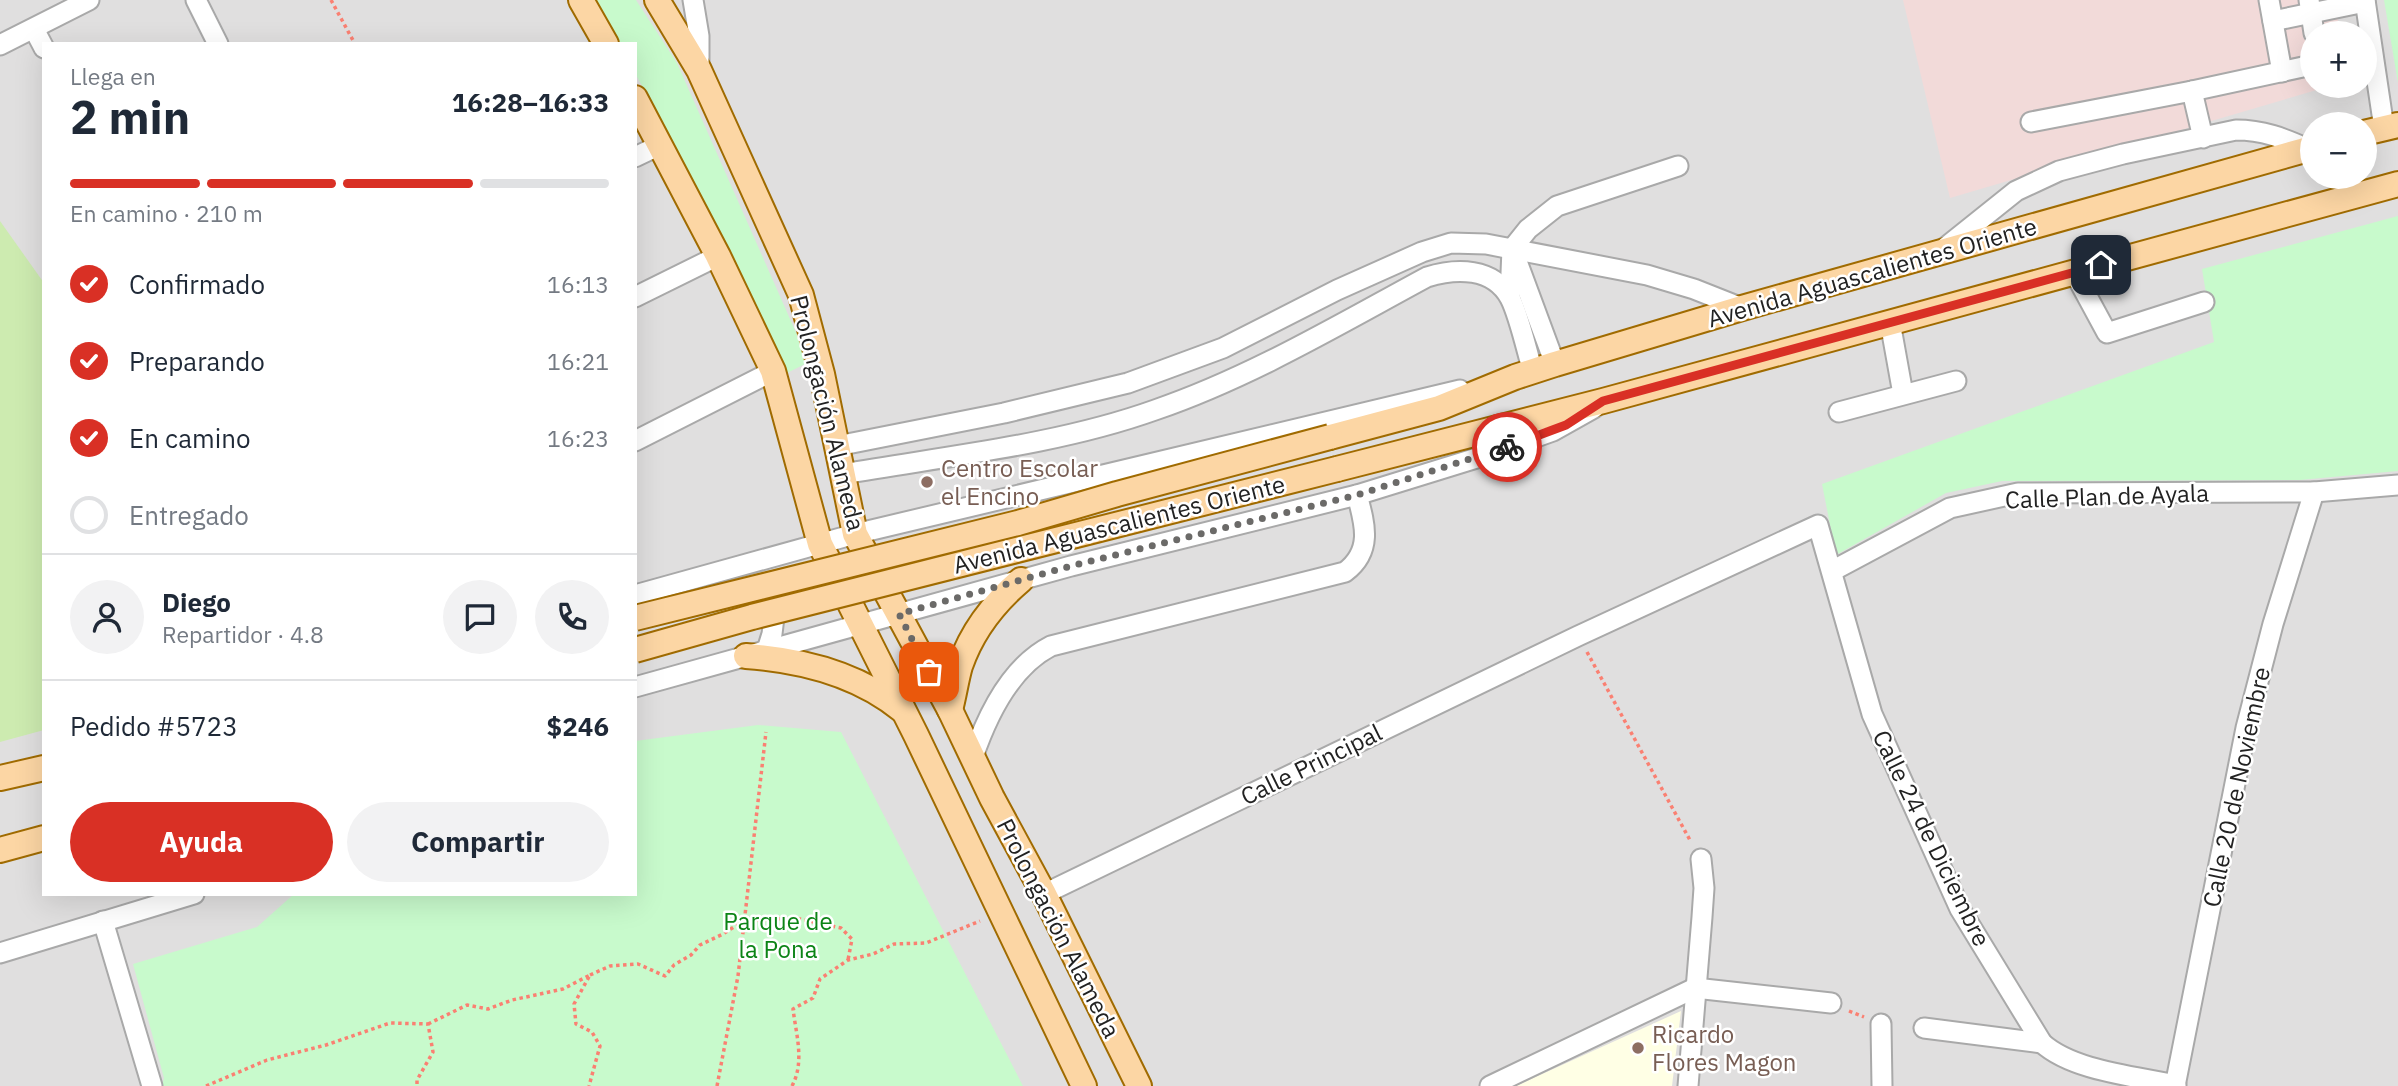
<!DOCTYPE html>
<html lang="es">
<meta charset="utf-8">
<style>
body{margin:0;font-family:"IBM Plex Sans",sans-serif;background:#f2f2f3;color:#1f2937;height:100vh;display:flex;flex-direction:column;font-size:26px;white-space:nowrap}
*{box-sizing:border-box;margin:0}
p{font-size:23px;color:#747a83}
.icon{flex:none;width:38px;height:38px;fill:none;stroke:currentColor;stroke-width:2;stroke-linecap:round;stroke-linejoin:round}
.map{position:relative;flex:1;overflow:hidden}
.drawer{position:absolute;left:42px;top:42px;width:595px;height:854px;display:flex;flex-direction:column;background:#fff;border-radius:0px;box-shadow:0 7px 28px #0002}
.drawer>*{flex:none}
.tools{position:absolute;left:2300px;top:21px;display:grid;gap:14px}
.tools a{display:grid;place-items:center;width:77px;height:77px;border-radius:50%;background:#fff;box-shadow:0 7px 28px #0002;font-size:35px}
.pin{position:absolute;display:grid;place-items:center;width:60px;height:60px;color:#fff;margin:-30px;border-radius:14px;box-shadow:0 4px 10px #0006}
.courier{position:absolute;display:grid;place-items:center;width:70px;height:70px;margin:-35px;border:5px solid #d93025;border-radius:50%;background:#fff;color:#222;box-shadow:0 2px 9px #0007}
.headline em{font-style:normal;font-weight:700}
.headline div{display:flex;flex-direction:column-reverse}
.headline{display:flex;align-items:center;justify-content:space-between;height:119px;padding:0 28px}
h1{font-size:46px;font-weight:700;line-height:52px}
.bar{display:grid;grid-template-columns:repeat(4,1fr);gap:10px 7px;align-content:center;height:84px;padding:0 28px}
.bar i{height:9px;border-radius:5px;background:#e0e1e3}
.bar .selected{background:#d93025}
.bar p{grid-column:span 4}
.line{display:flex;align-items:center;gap:18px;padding:0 28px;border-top:2px solid #e0e1e3}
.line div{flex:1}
.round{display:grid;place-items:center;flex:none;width:74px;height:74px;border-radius:37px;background:#f2f2f3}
ol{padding:0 28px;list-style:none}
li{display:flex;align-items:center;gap:21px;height:77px}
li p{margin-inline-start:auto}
li .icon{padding:7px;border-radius:50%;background:#d93025;color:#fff;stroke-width:4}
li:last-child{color:#747a83}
li i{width:38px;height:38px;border:4px solid #e0e1e3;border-radius:50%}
.cta{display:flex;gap:14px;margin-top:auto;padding:14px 28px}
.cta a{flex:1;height:80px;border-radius:42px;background:#d93025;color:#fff;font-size:28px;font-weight:700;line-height:80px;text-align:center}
.cta a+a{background:#f2f2f3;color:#1f2937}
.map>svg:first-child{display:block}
.residential{fill:#e0dfdf;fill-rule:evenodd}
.commercial{fill:#f2dad9}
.education{fill:#ffffe5}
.grass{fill:#cdebb0}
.park{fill:#c8facc}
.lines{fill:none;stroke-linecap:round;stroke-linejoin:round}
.minor-casing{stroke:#a9a9a9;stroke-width:23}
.major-casing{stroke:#a06b00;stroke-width:28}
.path{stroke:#fa8072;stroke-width:3.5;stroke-dasharray:3.5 3.5;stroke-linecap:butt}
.minor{stroke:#fff;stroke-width:19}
.major{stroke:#fcd6a4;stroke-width:24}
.major-bridge-casing{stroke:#a06b00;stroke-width:28;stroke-linecap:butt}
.major-bridge{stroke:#fcd6a4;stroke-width:24}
.done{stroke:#6b6a68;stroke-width:7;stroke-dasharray:0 12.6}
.route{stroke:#d93025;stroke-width:9}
.education-dot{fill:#8d6e63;stroke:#fff;stroke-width:2.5}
.labels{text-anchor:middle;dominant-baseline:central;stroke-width:5;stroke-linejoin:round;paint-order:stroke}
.street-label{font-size:24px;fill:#222;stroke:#fff}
.education-label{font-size:24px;fill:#785e54;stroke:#fff;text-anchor:start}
.park-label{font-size:24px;fill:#0c8416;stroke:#fff}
</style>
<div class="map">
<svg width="2398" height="1086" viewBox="0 0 2398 1086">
<rect width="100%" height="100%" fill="#f2efe9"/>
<path class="residential" d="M0,0h2398v1086h-2398zM2312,33h52v53h-52zM44,44h591v850h-591zM2312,124h52v53h-52z"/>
<path class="commercial" d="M1903,0h432l5,33h-28v53h18l-380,112z"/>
<path class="education" d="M1681,1011l-9,75h-156z"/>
<path class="grass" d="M0,221l44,62v447l-44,12z"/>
<g class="park">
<path d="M593,0h43l41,63 132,299 -28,14 -98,-214 -48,-89v-29h-16z"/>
<path d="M2384,0h14v83z"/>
<path d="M2398,216v255l-98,9 -298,1 -56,12 -110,62 -14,-71 392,-142 -12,-73z"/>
<path d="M758,725l83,7 182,354h-861l2,-8 -31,-114 124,-37 37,-33h341v-153z"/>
</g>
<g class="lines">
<defs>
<g id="minor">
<path d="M196,0l22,44"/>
<path d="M693,0l6,36v34"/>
<path d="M2269,0l13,72"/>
<path d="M2309,0l5,33"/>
<path d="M2365,0l19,128"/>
<path d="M2273,21l92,-19"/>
<path d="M34,29l10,19"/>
<path d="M0,45l89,-45"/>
<path d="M2192,91l11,47"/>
<path d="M2031,122l161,-31 120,-26"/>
<path d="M635,157l25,-12"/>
<path d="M1946,247l70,-56 43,-20 64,-17 113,-24c27,0 47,8 72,19"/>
<path d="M1515,256l40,108"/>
<path d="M2074,272l33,61 97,-31"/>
<path d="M635,297l83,-41"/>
<path d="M1510,297l2,-48 16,-20 29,-23 121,-40"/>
<path d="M1890,322l13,72"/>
<path d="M1839,412l117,-31"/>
<path d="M635,441l138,-70"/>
<path d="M837,446l167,-33 124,-30 95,-35 114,-58 85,-38 29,-9 35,1 161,31 47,14 48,19"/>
<path d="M843,474c103,-18 214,-29 312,-64 96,-33 183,-85 272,-133 29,-9 66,-10 83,21 9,17 17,54 23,74"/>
<path d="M1832,571l118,-63 68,-15 296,-1 84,-7"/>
<path d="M635,595l220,-61 605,-144"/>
<path d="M767,650l5,-16 4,-34"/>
<path d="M635,687l436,-121 286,-71 123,-38 73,-26 41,-23"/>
<path d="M973,757c14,-41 37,-90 78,-111l294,-74c28,-21 20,-48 12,-77"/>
<path d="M1044,894l534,-258 240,-111 54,189 88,195 82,134c31,28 93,33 134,42"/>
<path d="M103,921l49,165"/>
<path d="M0,953l194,-59"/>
<path d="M1881,1024l1,62"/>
<path d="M1924,1028l118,15"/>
<path d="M1490,1086l205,-98 136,15"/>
<path d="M1688,1086l14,-169 2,-29 -3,-29"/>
<path d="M2175,1086l71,-358 27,-104 41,-132"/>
</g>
<g id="major">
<path d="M581,0l25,44"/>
<path d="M657,0l42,70 102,225 21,79 33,160 95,176 42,88 52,96 95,192"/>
<path d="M635,98l83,158 55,115 47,173 96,191 168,351"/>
<path d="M2364,133l34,-8"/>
<path d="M1330,437l109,-29 76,-31 40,-13 187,-56 570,-160"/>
<path d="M1337,469l266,-68 795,-217"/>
<path d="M746,656c56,4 112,18 156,54"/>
<path d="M950,710c4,-15 6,-30 10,-44 12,-35 34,-63 61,-86"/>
<path d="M0,778l44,-10"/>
<path d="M0,850l44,-12"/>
</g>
</defs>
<use href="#minor" class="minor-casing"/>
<use href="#major" class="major-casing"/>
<g class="path">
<path d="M331,0l24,44"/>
<path d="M1587,652l104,190"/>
<path d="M590,975l20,-9 28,-2 27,12 9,-11 17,-10 9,-10 23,-11 20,-13 52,-3 46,10 11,11 -4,21"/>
<path d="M1849,1011l15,6"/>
<path d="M428,1024l39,-19 21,4 24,-9 51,-11 27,-14 -16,29 2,20 16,8 8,14 -11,40"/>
<path d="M206,1086l61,-26 59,-15 64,-22 38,1 5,28 -16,28v6"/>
<path d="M717,1086l21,-110 28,-244"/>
<path d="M792,1086c13,-24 4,-52 1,-77l20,-11 7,-19 28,-19 25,-6 21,-10 32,-1 54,-22"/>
</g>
<use href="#minor" class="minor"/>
<use href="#major" class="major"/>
<defs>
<g id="major-bridge">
<path d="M635,618l383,-95 99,-29 213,-57"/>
<path d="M635,650l117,-33 585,-148"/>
</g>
</defs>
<use href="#major-bridge" class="major-bridge-casing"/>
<use href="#major-bridge" class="major-bridge"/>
</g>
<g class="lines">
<path class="done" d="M929,672l-30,-58 172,-48 286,-71 150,-48"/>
<path class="route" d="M1507,447l59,-22 37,-24 498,-136"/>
</g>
<g class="education-dot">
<circle cx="927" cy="482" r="7"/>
<circle cx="1638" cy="1048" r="7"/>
</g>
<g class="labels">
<g class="street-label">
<text transform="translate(1872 272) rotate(-16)">Avenida Aguascalientes Oriente</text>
<text transform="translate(828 413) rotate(76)">Prolongación Alameda</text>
<text transform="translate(2107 496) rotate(-2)">Calle Plan de Ayala</text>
<text transform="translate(1119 524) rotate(-14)">Avenida Aguascalientes Oriente</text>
<text transform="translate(1311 764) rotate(-26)">Calle Principal</text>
<text transform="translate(2236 787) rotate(-78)">Calle 20 de Noviembre</text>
<text transform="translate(1932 838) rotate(64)">Calle 24 de Diciembre</text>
<text transform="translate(1059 928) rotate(63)">Prolongación Alameda</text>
</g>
<g class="education-label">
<text x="941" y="468">Centro Escolar<tspan x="941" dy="28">el Encino</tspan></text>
<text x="1652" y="1034">Ricardo<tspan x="1652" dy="28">Flores Magon</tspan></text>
</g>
<g class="park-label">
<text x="778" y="921">Parque de<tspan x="778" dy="28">la Pona</tspan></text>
</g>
</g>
</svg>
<div class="tools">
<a>+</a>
<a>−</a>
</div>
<div class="pin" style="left:929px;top:672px;background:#ea580c"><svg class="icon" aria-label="bag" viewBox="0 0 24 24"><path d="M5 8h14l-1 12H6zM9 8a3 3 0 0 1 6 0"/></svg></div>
<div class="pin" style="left:2101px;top:265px;background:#1f2937"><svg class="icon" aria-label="home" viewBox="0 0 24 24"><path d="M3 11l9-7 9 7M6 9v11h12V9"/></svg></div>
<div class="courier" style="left:1507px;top:447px"><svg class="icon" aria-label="bike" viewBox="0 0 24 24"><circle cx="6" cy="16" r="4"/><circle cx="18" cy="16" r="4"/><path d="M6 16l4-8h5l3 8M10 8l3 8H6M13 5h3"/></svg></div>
<section class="drawer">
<div class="headline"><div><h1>2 min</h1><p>Llega en</p></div><em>16:28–16:33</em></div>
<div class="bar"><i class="selected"></i><i class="selected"></i><i class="selected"></i><i></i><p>En camino · 210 m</p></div>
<ol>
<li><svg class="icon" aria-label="check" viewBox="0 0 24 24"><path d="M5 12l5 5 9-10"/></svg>Confirmado<p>16:13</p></li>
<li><svg class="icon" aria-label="check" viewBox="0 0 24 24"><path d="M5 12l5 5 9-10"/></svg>Preparando<p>16:21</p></li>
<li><svg class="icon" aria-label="check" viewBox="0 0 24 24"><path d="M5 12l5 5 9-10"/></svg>En camino<p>16:23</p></li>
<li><i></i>Entregado</li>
</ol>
<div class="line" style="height:126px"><a class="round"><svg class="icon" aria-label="person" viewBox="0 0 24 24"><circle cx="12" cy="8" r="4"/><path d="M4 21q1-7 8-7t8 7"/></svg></a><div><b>Diego</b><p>Repartidor · 4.8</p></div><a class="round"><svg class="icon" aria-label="chat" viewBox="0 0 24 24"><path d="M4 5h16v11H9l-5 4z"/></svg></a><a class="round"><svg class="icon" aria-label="phone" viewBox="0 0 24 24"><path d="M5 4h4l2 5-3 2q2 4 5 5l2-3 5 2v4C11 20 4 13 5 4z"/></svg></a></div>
<div class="line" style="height:91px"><div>Pedido #5723</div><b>$246</b></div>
<div class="cta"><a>Ayuda</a><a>Compartir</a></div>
</section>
</div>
